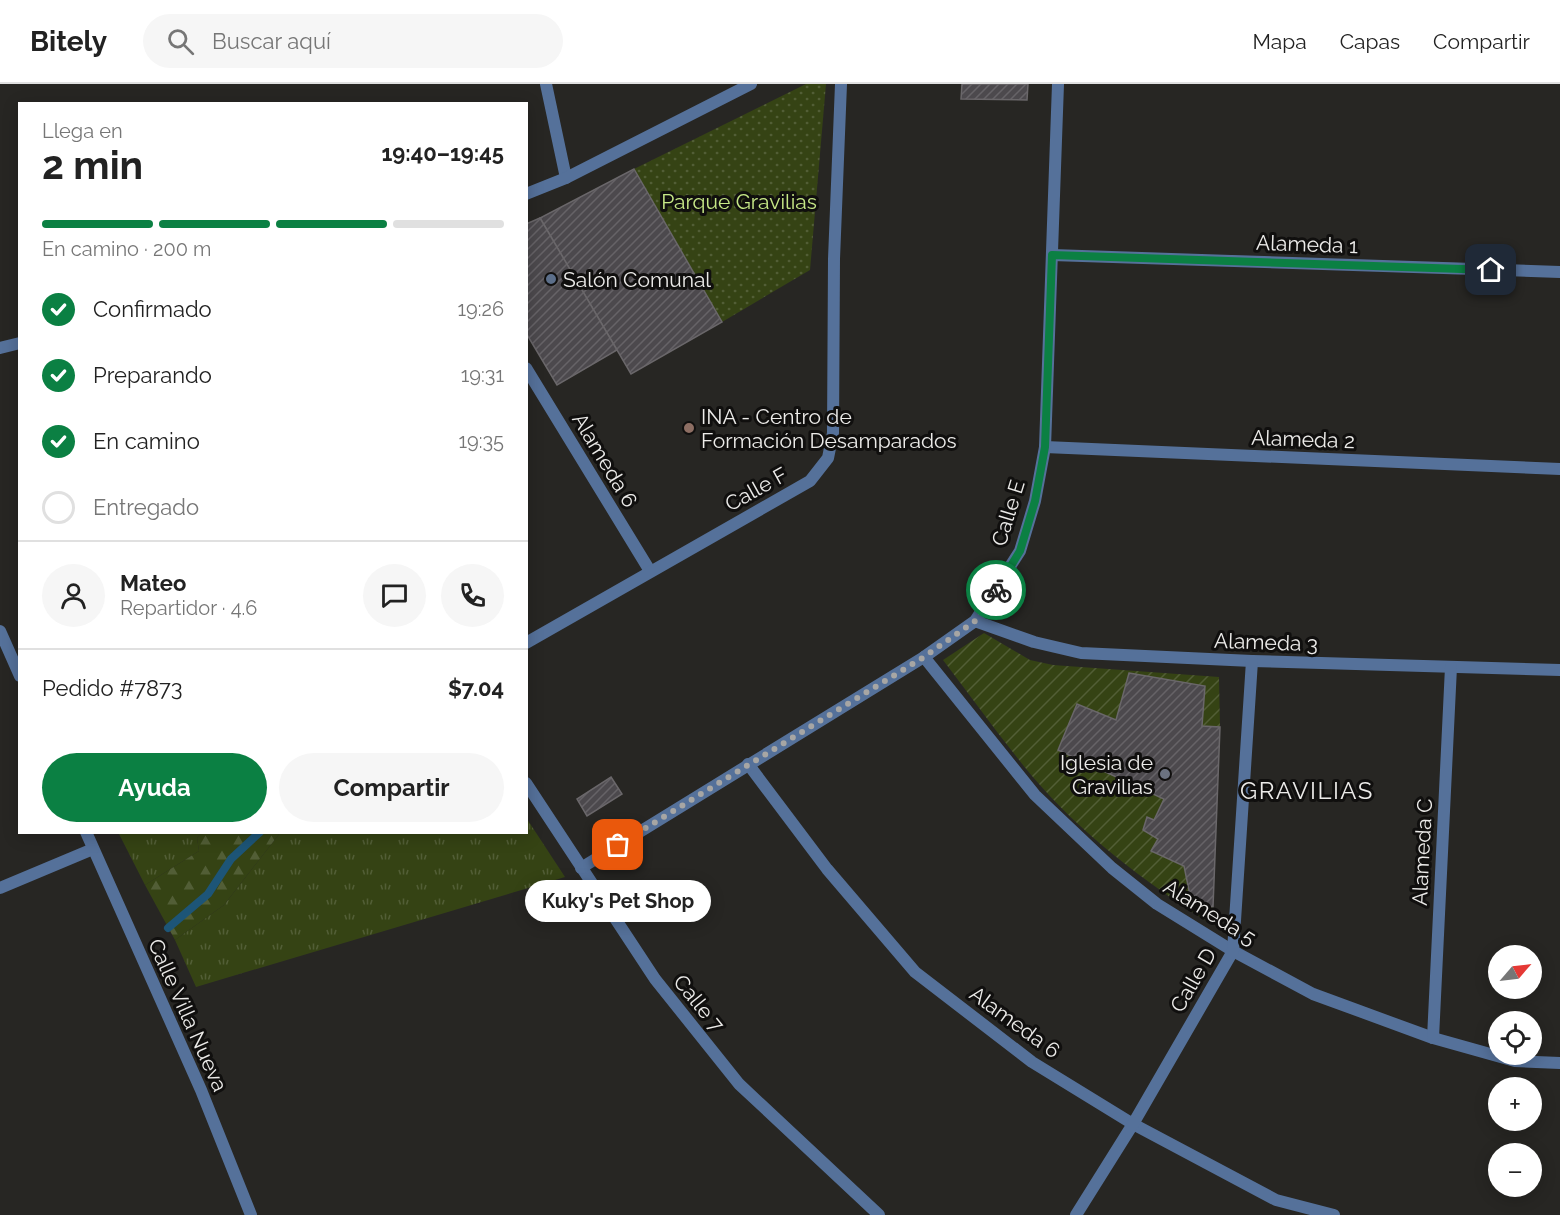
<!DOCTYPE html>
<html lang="es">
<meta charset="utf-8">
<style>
body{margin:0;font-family:Raleway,sans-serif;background:#f6f6f6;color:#222;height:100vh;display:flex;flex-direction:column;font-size:22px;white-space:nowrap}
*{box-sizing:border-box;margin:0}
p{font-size:20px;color:#767676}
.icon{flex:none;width:33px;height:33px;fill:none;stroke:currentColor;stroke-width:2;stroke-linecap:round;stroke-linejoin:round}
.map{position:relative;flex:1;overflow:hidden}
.panel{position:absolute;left:18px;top:18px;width:510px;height:732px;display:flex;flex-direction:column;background:#fff;border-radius:0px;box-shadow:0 3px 15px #0003}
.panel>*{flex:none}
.needle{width:39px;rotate:62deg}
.buttons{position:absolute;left:1488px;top:861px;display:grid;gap:12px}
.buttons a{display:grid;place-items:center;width:54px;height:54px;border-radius:50%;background:#fff;box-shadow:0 3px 15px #0003;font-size:30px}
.pin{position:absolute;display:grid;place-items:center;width:51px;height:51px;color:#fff;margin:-26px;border-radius:12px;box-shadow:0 3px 9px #0006}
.courier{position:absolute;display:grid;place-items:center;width:60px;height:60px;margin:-30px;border:4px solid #0b8043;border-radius:50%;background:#fff;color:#222;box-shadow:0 2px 8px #0007}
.bubble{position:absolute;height:42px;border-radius:21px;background:#fff;box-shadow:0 3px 15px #0003;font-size:20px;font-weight:700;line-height:42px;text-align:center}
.overview em{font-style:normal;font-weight:700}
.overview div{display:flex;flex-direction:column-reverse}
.overview{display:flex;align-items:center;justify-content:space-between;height:102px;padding:0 24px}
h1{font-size:39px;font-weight:700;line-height:45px}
.bar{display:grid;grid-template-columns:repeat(4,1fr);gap:9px 6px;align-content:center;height:72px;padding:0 24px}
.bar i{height:8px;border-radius:4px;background:#e0e0e0}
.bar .current{background:#0b8043}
.bar p{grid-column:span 4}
.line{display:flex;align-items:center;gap:15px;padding:0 24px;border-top:2px solid #e0e0e0}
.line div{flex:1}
.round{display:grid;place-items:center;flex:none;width:63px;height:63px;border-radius:32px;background:#f6f6f6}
ol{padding:0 24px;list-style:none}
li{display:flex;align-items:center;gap:18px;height:66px}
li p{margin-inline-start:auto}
li .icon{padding:6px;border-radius:50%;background:#0b8043;color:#fff;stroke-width:4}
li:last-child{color:#767676}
li i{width:33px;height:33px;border:3px solid #e0e0e0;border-radius:50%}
.cta{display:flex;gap:12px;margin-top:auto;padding:12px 24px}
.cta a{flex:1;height:69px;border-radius:36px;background:#0b8043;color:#fff;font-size:24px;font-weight:700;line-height:69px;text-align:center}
.cta a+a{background:#f6f6f6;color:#222}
header{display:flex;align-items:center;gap:36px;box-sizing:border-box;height:84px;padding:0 30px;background:#fff;border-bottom:2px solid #e0e0e0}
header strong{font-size:28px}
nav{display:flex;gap:33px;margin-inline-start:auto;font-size:21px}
.search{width:420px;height:54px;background:#f6f6f6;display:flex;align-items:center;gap:15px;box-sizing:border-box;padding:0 21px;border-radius:33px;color:#767676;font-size:22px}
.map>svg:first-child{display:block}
.grass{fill:url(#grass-tufts)}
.forest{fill:url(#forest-firs)}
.park{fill:url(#park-dots)}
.garden{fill:url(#garden-furrows)}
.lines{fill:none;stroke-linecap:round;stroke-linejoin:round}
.stream{stroke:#1d5577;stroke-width:8}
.building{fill:url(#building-hatch);stroke:#6a676a;stroke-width:1.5}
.lane{stroke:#55719a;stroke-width:12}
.street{stroke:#55719a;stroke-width:12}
.done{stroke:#a7a6a4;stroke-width:6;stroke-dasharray:0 10.8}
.route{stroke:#0b8043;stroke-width:8}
.service-dot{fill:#5c6f8a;stroke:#100f0e;stroke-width:2}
.education-dot{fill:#8d6e63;stroke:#100f0e;stroke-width:2}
.worship-dot{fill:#6b7280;stroke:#100f0e;stroke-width:2}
.labels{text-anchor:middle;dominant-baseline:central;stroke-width:6;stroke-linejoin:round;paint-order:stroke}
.park-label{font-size:21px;fill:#c7e987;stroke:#100f0e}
.street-label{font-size:21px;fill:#ecebe9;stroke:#100f0e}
.poi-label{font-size:21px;fill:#ecebe9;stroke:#100f0e;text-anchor:start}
.quarter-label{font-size:24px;letter-spacing:1.5px;fill:#ecebe9;stroke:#100f0e}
</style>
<header>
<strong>Bitely</strong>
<div class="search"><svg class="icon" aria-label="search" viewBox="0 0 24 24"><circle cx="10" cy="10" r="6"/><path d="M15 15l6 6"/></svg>Buscar aquí</div>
<nav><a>Mapa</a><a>Capas</a><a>Compartir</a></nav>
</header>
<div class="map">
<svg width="1560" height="1131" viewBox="0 0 1560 1131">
<defs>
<pattern id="grass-tufts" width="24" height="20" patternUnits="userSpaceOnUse" patternTransform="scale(1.5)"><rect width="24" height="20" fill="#354314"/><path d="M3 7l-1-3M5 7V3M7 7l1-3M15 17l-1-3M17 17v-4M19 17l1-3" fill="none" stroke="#525e36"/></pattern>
<pattern id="forest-firs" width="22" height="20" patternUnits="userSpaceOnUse" patternTransform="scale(1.5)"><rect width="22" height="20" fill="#354314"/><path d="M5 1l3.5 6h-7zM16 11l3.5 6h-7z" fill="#525e36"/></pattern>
<pattern id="park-dots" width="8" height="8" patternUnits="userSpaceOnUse" patternTransform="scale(1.5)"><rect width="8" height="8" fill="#354314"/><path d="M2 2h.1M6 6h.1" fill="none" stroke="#525e36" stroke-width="1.8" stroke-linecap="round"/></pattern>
<pattern id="garden-furrows" width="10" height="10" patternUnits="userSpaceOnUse" patternTransform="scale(1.5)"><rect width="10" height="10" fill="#354314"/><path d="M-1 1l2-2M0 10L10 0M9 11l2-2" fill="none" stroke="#525e36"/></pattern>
<pattern id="building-hatch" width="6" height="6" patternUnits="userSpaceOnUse" patternTransform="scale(1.5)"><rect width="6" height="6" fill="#4c494d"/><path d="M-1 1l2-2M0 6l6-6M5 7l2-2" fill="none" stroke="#666367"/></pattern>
</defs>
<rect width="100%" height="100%" fill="#272623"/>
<g class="grass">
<path d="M527,735l38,58 -369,110 -21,-47 49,-35 56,-72 246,-1z"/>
<path d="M122,748l79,1 -4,5 2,13 -54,34 -26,-51z"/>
</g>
<path class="forest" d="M201,749h79l-56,72 -49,35 -30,-55 54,-34 -2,-13z"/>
<path class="park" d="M806,0h20l-16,186 -88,52 -88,-153z"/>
<path class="garden" d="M984,549l46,27 23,5 166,12 1,50 -18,-1 3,-40 -75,-13 -14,47 -39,-16 -19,45 106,50 -10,21 -7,-2 -4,12 15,9 -7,12 33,15 8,39 21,2 -5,15c-62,-39 -128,-89 -176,-146 -31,-37 -59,-77 -89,-116z"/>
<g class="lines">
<path class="stream" d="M168,844l40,-34 23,-35 29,-27"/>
</g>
<g class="building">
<path d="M962,0h66l-1,16 -66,-1z"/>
<path d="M634,85l88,153 -91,52 -91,-156z"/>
<path d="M540,134l77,132 -60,35 -31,-52v-109z"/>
<path d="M1129,589l76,13 -3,40 18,1 -7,180 -21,-2 -8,-39 -33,-15 7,-12 -15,-9 4,-13 7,3 10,-21 -106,-49 19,-46 39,16z"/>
<path d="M611,693l11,17 -35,22 -10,-17z"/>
</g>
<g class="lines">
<g class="lane">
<path d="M1052,171l508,17"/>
<path d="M526,284l124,203"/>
<path d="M1045,363l515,22"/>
<path d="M975,537l59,21 47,11 171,8 308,9"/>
<path d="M924,573l111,138 77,73 45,36 76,47 80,43 120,44 82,23 45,2"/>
<path d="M748,680l79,105 88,103 117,90 101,62 143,76 58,15"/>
<path d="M1433,954l18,-371"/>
</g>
<g class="street">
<path d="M546,0l20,94"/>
<path d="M526,110l40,-16 185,-94"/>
<path d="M0,264l20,-5"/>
<path d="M0,547l20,45"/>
<path d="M526,559l284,-162 18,-23 5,-25 1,-174 7,-175"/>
<path d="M526,699l129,196 84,105 140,131"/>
<path d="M86,748l115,258 50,125"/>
<path d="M581,784l343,-211 51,-36 45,-70 15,-50 10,-54 13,-363"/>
<path d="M0,804l93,-39"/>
<path d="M1076,1131l57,-91 100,-173 19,-290"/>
</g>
</g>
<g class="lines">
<path class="done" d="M618,761l306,-188 51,-36 21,-31"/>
<path class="route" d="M996,506l24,-39 15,-50 10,-54 7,-192 439,15"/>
</g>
<circle class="service-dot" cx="551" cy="195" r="6"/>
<circle class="education-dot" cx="689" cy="344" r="6"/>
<circle class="worship-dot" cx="1165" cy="690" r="6"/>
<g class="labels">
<g class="park-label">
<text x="739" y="117">Parque Gravilias</text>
</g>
<g class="street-label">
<text transform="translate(1307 160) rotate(2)">Alameda 1</text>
<text transform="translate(1303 355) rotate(2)">Alameda 2</text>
<text transform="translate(605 376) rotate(59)">Alameda 6</text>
<text transform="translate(756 405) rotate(-29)">Calle F</text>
<text transform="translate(1008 429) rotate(-73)">Calle E</text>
<text transform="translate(1266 558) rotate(2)">Alameda 3</text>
<text transform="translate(1422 768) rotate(-87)">Alameda C</text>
<text transform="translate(1210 828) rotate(32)">Alameda 5</text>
<text transform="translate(1193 896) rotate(-60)">Calle D</text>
<text transform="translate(699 919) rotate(51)">Calle 7</text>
<text transform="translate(188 931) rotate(66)">Calle Villa Nueva</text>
<text transform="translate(1015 938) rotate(36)">Alameda 6</text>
</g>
<g class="poi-label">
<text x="563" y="195">Salón Comunal</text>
<text x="701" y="332">INA - Centro de<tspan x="701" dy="24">Formación Desamparados</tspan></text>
<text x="1153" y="678" text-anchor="end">Iglesia de<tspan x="1153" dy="24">Gravilias</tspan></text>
</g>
<g class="quarter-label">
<text x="1307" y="706">GRAVILIAS</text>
</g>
</g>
</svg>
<div class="buttons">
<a><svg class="needle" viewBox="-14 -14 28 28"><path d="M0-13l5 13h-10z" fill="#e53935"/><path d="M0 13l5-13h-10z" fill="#767676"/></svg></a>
<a><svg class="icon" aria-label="locate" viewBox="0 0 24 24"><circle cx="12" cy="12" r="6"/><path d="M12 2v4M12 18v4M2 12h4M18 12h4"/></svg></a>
<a>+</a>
<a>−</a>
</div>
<div class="pin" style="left:618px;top:761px;background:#ea580c"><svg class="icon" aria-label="bag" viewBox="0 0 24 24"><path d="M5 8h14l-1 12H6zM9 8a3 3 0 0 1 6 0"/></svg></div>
<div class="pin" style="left:1491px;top:186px;background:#1f2937"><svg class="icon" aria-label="home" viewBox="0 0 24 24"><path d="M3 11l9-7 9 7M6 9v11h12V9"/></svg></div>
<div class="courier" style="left:996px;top:506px"><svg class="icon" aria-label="bike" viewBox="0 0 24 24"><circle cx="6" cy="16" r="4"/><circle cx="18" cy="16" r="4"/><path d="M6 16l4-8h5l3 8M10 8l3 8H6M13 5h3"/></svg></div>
<div class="bubble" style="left:525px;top:796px;width:186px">Kuky's Pet Shop</div>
<section class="panel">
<div class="overview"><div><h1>2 min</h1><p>Llega en</p></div><em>19:40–19:45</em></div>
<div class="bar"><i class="current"></i><i class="current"></i><i class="current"></i><i></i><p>En camino · 200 m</p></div>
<ol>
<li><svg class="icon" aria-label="check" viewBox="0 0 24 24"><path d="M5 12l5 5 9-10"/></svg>Confirmado<p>19:26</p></li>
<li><svg class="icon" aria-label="check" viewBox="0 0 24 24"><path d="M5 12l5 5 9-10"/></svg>Preparando<p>19:31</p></li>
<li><svg class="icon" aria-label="check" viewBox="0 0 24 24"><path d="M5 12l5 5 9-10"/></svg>En camino<p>19:35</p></li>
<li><i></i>Entregado</li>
</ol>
<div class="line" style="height:108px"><a class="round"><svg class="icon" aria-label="person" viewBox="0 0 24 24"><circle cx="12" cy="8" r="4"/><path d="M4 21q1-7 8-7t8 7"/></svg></a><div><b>Mateo</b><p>Repartidor · 4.6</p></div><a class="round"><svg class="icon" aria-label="chat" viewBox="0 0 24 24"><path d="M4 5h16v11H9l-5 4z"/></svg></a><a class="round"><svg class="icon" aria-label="phone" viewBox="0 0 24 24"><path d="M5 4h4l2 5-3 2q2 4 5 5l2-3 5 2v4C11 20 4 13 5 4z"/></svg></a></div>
<div class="line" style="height:78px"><div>Pedido #7873</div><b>$7.04</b></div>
<div class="cta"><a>Ayuda</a><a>Compartir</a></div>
</section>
</div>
